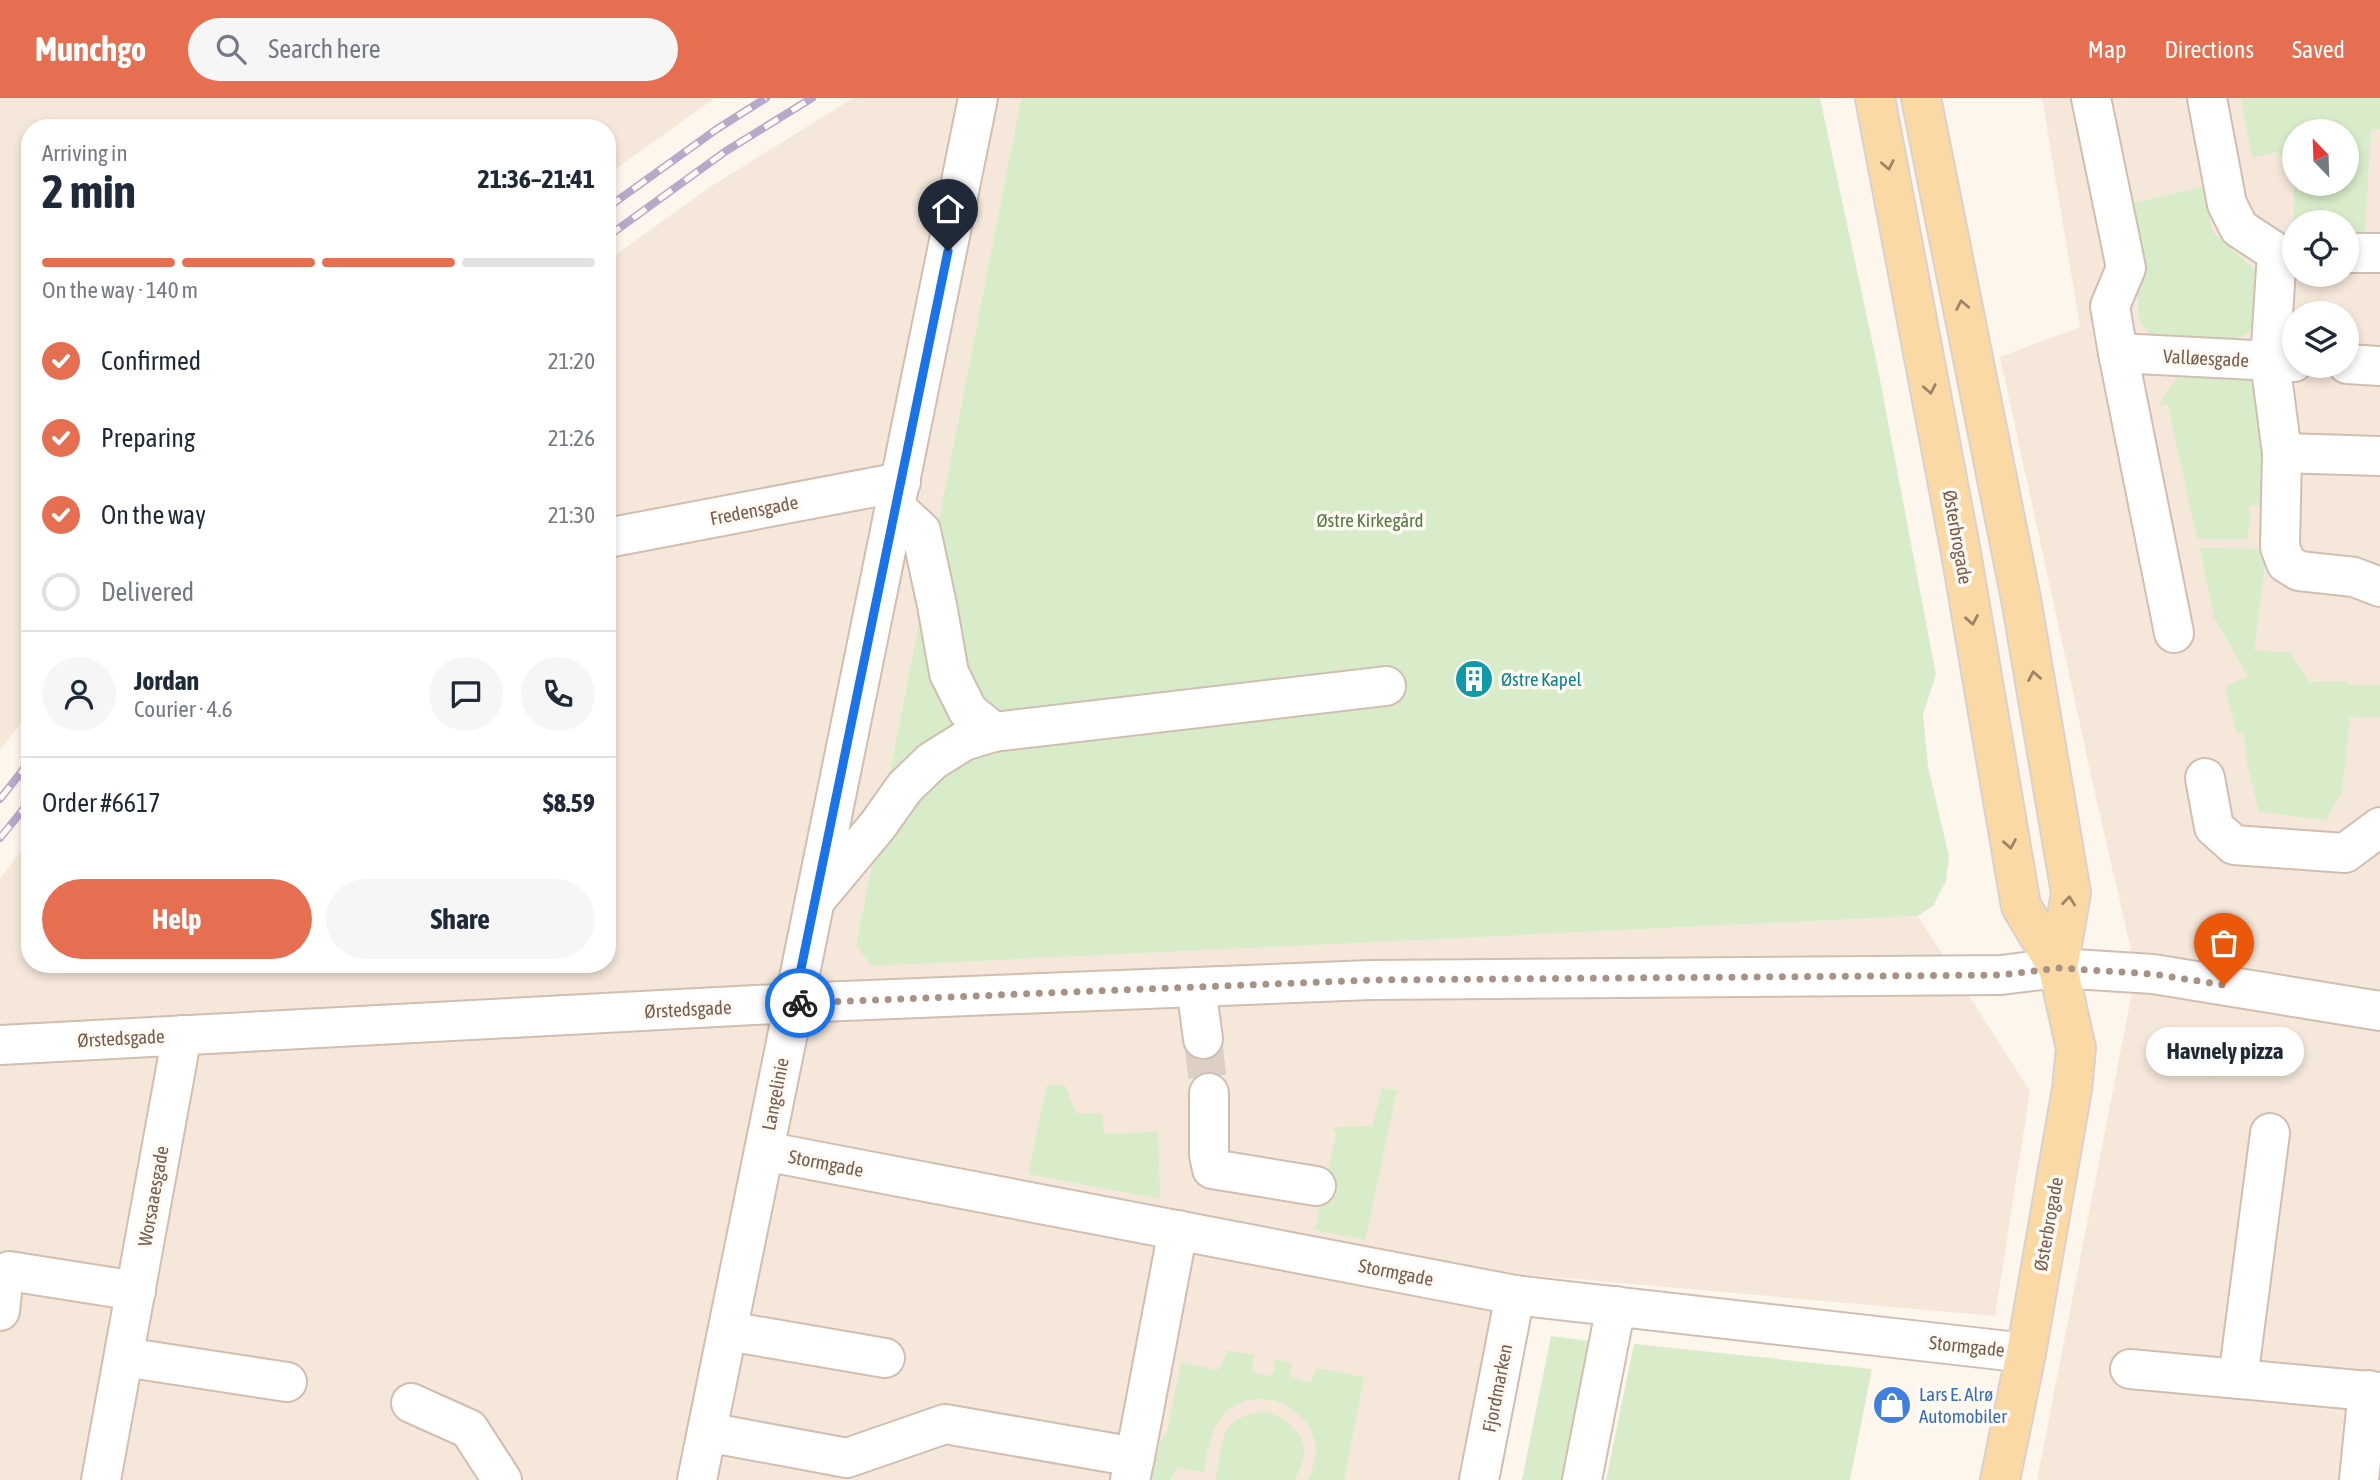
<!DOCTYPE html>
<meta charset="utf-8">
<style>
body{margin:0;font-family:"Asap Condensed",sans-serif;background:#f6f6f7;color:#1f2937;height:100vh;display:flex;flex-direction:column;font-size:26px;white-space:nowrap}
*{box-sizing:border-box;margin:0}
p{font-size:23px;color:#747a83}
.icon{flex:none;width:38px;height:38px;fill:none;stroke:currentColor;stroke-width:2;stroke-linecap:round;stroke-linejoin:round}
.map{position:relative;flex:1;overflow:hidden}
.side{position:absolute;left:21px;top:21px;width:595px;height:854px;display:flex;flex-direction:column;background:#fff;border-radius:28px;box-shadow:0 4px 10px #0003}
.side>*{flex:none}
.needle{width:46px;rotate:337deg}
.tools{position:absolute;left:2282px;top:21px;display:grid;gap:14px}
.tools a{display:grid;place-items:center;width:77px;height:77px;border-radius:50%;background:#fff;box-shadow:0 4px 10px #0003;font-size:35px}
.pin{position:absolute;display:grid;place-items:center;width:60px;height:60px;color:#fff;margin:-72px -30px;border-radius:50% 50% 50% 0;rotate:-45deg;box-shadow:0 0 7px #0007}
.pin .icon{rotate:45deg}
.courier{position:absolute;display:grid;place-items:center;width:70px;height:70px;margin:-35px;border:5px solid #1a73e8;border-radius:50%;background:#fff;color:#222;box-shadow:0 2px 9px #0007}
.bubble{position:absolute;height:49px;border-radius:24px;background:#fff;box-shadow:0 4px 10px #0003;font-size:23px;font-weight:700;line-height:49px;text-align:center}
.head em{font-style:normal;font-weight:700}
.head div{display:flex;flex-direction:column-reverse}
.head{display:flex;align-items:center;justify-content:space-between;height:119px;padding:0 21px}
h1{font-size:46px;font-weight:700;line-height:52px}
.bar{display:grid;grid-template-columns:repeat(4,1fr);gap:10px 7px;align-content:center;height:84px;padding:0 21px}
.bar i{height:9px;border-radius:5px;background:#e0e1e3}
.bar .current{background:#e76f51}
.bar p{grid-column:span 4}
.line{display:flex;align-items:center;gap:18px;padding:0 21px;border-top:2px solid #e0e1e3}
.line div{flex:1}
.round{display:grid;place-items:center;flex:none;width:74px;height:74px;border-radius:37px;background:#f6f6f7}
ol{padding:0 21px;list-style:none}
li{display:flex;align-items:center;gap:21px;height:77px}
li p{margin-inline-start:auto}
li .icon{padding:7px;border-radius:50%;background:#e76f51;color:#fff;stroke-width:4}
li:last-child{color:#747a83}
li i{width:38px;height:38px;border:4px solid #e0e1e3;border-radius:50%}
.cta{display:flex;gap:14px;margin-top:auto;padding:14px 21px}
.cta a{flex:1;height:80px;border-radius:42px;background:#e76f51;color:#fff;font-size:28px;font-weight:700;line-height:80px;text-align:center}
.cta a+a{background:#f6f6f7;color:#1f2937}
header{display:flex;align-items:center;gap:42px;box-sizing:border-box;height:98px;padding:0 35px;background:#e76f51;color:#fff}
header strong{font-size:33px}
nav{display:flex;gap:38px;margin-inline-start:auto;font-size:24px}
.search{width:490px;height:63px;background:#f6f6f7;display:flex;align-items:center;gap:18px;box-sizing:border-box;padding:0 24px;border-radius:38px;color:#747a83;font-size:26px}
.map>svg:first-child{display:block}
.residential{fill:#f5e8da;fill-rule:evenodd}
.green{fill:#d8ecc9;fill-rule:evenodd}
.lines{fill:none;stroke-linecap:round;stroke-linejoin:round}
.minor-tunnel{stroke:#dcd0c4;stroke-width:38;stroke-dasharray:38 19;stroke-linecap:butt}
.minor-casing{stroke:#d1beb0;stroke-width:42}
.major-casing{stroke:#dad1cd;stroke-width:42}
.minor{stroke:#fff;stroke-width:38}
.major{stroke:#fbd9a5;stroke-width:38}
.rail-casing{stroke:#b9a8c9;stroke-width:8}
.rail{stroke:#fffaf3;stroke-width:5;stroke-dasharray:16;stroke-linecap:butt}
.oneway{stroke:#a18267}
.done{stroke:#a89285;stroke-width:7;stroke-dasharray:0 12.6}
.route{stroke:#1a73e8;stroke-width:9}
.labels{text-anchor:middle;dominant-baseline:central;stroke-width:7;stroke-linejoin:round;paint-order:stroke}
.street-label{font-size:19px;fill:#7a5c4d;stroke:#fffaf3}
.park-label{font-size:19px;fill:#537a41;stroke:#fffaf3}
.culture-label{font-size:19px;fill:#0d838f;stroke:#fffaf3;text-anchor:start}
.shop-label{font-size:19px;fill:#366cbe;stroke:#fffaf3;text-anchor:start}
</style>
<header>
<strong>Munchgo</strong>
<div class="search"><svg class="icon" aria-label="search" viewBox="0 0 24 24"><circle cx="10" cy="10" r="6"/><path d="M15 15l6 6"/></svg>Search here</div>
<nav><a>Map</a><a>Directions</a><a>Saved</a></nav>
</header>
<div class="map">
<svg width="2380" height="1382" viewBox="0 0 2380 1382">
<rect width="100%" height="100%" fill="#fdf6ec"/>
<g class="residential">
<path d="M0,0h715l-108,77v-47h-577v584l-30,38z"/>
<path d="M853,0h168l-165,846 15,21 1047,-49 112,175 -35,225 -477,-42 -40,206h-1478v-601l30,-40v125h577v-703l103,-74z"/>
<path d="M2042,0h338v1382h-343l99,-508 -42,-183 -94,-432 80,-30zM2294,33h53v53h-53zM2294,124h53v53h-53zM2294,215h53v53h-53z"/>
</g>
<g class="green">
<path d="M1021,0h799l57,266 59,311 -13,39 5,52 21,91 -3,24 -13,25 -15,10 -1047,50 -15,-21z"/>
<path d="M2241,0h139v31h-9l-6,104 -18,-1v-10h-53v8l-1,-66 -16,-12 -25,6zM2294,33h53v53h-53z"/>
<path d="M2203,89l10,45 44,40 -2,51 -7,10 -13,6 -84,-4 -10,-11 -3,-12v-51l-9,-57z"/>
<path d="M2181,273l61,2 9,8 14,67 4,57h-19l-2,34h-51l-29,-134 -10,1z"/>
<path d="M2200,450l67,1 -13,101 37,3 18,29 36,-1 6,4h29v33l-30,-1 -8,74 -16,29 -67,-8 -12,-49 -3,-30 -7,1 -12,-48 23,-9 -34,-60z"/>
<path d="M1047,987h18l11,28h26l2,21 54,-2 2,67 -132,-25z"/>
<path d="M1382,990l15,2 -32,150 -50,-10 21,-96 -4,-7 40,-1z"/>
<path d="M1551,1238l38,5 -28,139h-39z"/>
<path d="M1634,1246l238,25 -22,111h-244z"/>
<path d="M1227,1252l27,5 -2,17 17,4 5,-5 1,-12 17,4 -2,13 21,7 6,-15 47,9 -20,103h-35c3,-12 9,-25 6,-37 -9,-44 -68,-61 -96,-23 -10,15 -12,35 -15,52l-28,-4 -5,12h-20l9,-37 7,-11 14,-70 36,8 4,-4z"/>
<path d="M1266,1314c17,4 39,21 38,40 0,9 -6,20 -9,28h-80l9,-45c9,-17 23,-22 42,-23z"/>
</g>
<g class="lines">
<path class="minor-tunnel" d="M1203,941l6,54"/>
<defs>
<g id="minor">
<path d="M2091,0l35,170 -16,38 8,47 56,280"/>
<path d="M2207,0l20,106 12,24 38,25 -7,108 12,92 -2,94 6,16 13,8 55,6 26,10"/>
<path d="M2347,155h33"/>
<path d="M2118,255l176,9"/>
<path d="M2347,266l33,2"/>
<path d="M2282,355l98,3"/>
<path d="M895,409l26,24 16,74 12,68 19,38 26,21"/>
<path d="M607,440l294,-56"/>
<path d="M2205,680l9,49 20,18 111,8 35,-26"/>
<path d="M818,799l60,-72 27,-38 27,-26 32,-20 30,-9 392,-46"/>
<path d="M1196,889l7,52"/>
<path d="M0,947l794,-42 576,-23 631,-5 57,-7 95,6 227,37"/>
<path d="M1209,995v62l3,14 104,17"/>
<path d="M764,1053l751,144 511,58"/>
<path d="M0,1213l4,-37 5,-3 127,20"/>
<path d="M728,1233l157,27"/>
<path d="M124,1259l163,25"/>
<path d="M2130,1271l250,23"/>
<path d="M2238,1281l32,-246"/>
<path d="M411,1305l58,26 33,51"/>
<path d="M707,1334l140,26 98,-34 190,33 -5,23"/>
<path d="M1135,1359l43,-227"/>
<path d="M101,1382l81,-445"/>
<path d="M697,1382l281,-1382"/>
<path d="M1479,1382l36,-185"/>
<path d="M1582,1382l34,-174"/>
<path d="M2359,1382l9,-90"/>
</g>
<g id="major">
<path d="M1875,0l86,455 60,353 37,62 18,80 -4,41 -46,264 -26,127"/>
<path d="M1921,0l100,501 50,294 -13,75"/>
</g>
</defs>
<use href="#minor" class="minor-casing"/>
<use href="#major" class="major-casing"/>
<use href="#minor" class="minor"/>
<use href="#major" class="major"/>
<defs>
<g id="rail">
<path d="M607,110l110,-79 49,-31"/>
<path d="M607,139l119,-86 86,-53"/>
<path d="M0,701l30,-38"/>
<path d="M0,740l30,-37"/>
</g>
</defs>
<use href="#rail" class="rail-casing"/>
<use href="#rail" class="rail"/>
</g>
<defs><path id="oneway-chevron" d="M-2-3.5L2.5 0L-2 3.5" fill="none" stroke-width="1.6" stroke-linecap="round" stroke-linejoin="round" transform="scale(1.75)"/></defs>
<g class="oneway">
<use href="#oneway-chevron" transform="translate(1888 67) rotate(79)"/>
<use href="#oneway-chevron" transform="translate(1962 207) rotate(-101)"/>
<use href="#oneway-chevron" transform="translate(1930 291) rotate(79)"/>
<use href="#oneway-chevron" transform="translate(1972 522) rotate(80)"/>
<use href="#oneway-chevron" transform="translate(2034 578) rotate(-100)"/>
<use href="#oneway-chevron" transform="translate(2010 746) rotate(80)"/>
<use href="#oneway-chevron" transform="translate(2069 803) rotate(-84)"/>
</g>
<g class="lines">
<path class="done" d="M800,905l570,-23 631,-5 57,-7 95,6 71,11"/>
<path class="route" d="M800,905h-6l154,-752"/>
</g>
<defs>
<symbol id="building-disc" viewBox="-11 -11 22 22"><circle r="9.5" fill="#0f9aa8" stroke="#fffaf3"/><path d="M-4-6H4V6H1V3H-1V6H-4ZM-2.5-4.3h1.7v1.8h-1.7ZM.8-4.3h1.7v1.8H.8ZM-2.5-1h1.7V.8h-1.7ZM.8-1h1.7V.8H.8Z" fill="#fff"/></symbol>
<symbol id="shop-disc" viewBox="-11 -11 22 22"><circle r="9.5" fill="#3f7fe0" stroke="#fffaf3"/><path d="M-5-2.5h2.3a2.7 3.5 0 0 1 5.4 0H5L5.5 6h-11ZM-1.5-2.5h3a1.5 2.3 0 0 0-3 0Z" fill="#fff"/></symbol>
</defs>
<g fill-rule="evenodd">
<use href="#building-disc" x="1452" y="559" width="44" height="44"/>
<use href="#shop-disc" x="1870" y="1285" width="44" height="44"/>
</g>
<g class="labels">
<g class="street-label">
<text transform="translate(2206 260) rotate(3)">Valløesgade</text>
<text transform="translate(754 412) rotate(-11)">Fredensgade</text>
<text transform="translate(1958 439) rotate(80)">Østerbrogade</text>
<text transform="translate(688 911) rotate(-3)">Ørstedsgade</text>
<text transform="translate(121 940) rotate(-3)">Ørstedsgade</text>
<text transform="translate(775 996) rotate(-79)">Langelinie</text>
<text transform="translate(826 1065) rotate(11)">Stormgade</text>
<text transform="translate(153 1098) rotate(-80)">Worsaaesgade</text>
<text transform="translate(2048 1126) rotate(-80)">Østerbrogade</text>
<text transform="translate(1396 1174) rotate(11)">Stormgade</text>
<text transform="translate(1967 1248) rotate(6)">Stormgade</text>
<text transform="translate(1497 1290) rotate(-79)">Fjordmarken</text>
</g>
<g class="park-label">
<text x="1370" y="422">Østre Kirkegård</text>
</g>
<g class="culture-label">
<text x="1501" y="581">Østre Kapel</text>
</g>
<g class="shop-label">
<text x="1919" y="1296">Lars E. Alrø<tspan x="1919" dy="22">Automobiler</tspan></text>
</g>
</g>
</svg>
<div class="tools">
<a><svg class="needle" viewBox="-14 -14 28 28"><path d="M0-13l5 13h-10z" fill="#e53935"/><path d="M0 13l5-13h-10z" fill="#747a83"/></svg></a>
<a><svg class="icon" aria-label="locate" viewBox="0 0 24 24"><circle cx="12" cy="12" r="6"/><path d="M12 2v4M12 18v4M2 12h4M18 12h4"/></svg></a>
<a><svg class="icon" aria-label="layers" viewBox="0 0 24 24"><path d="M12 4l9 5-9 5-9-5zM3 14l9 5 9-5"/></svg></a>
</div>
<div class="pin" style="left:2224px;top:887px;background:#ea580c"><svg class="icon" aria-label="bag" viewBox="0 0 24 24"><path d="M5 8h14l-1 12H6zM9 8a3 3 0 0 1 6 0"/></svg></div>
<div class="pin" style="left:948px;top:153px;background:#1f2937"><svg class="icon" aria-label="home" viewBox="0 0 24 24"><path d="M3 11l9-7 9 7M6 9v11h12V9"/></svg></div>
<div class="courier" style="left:800px;top:905px"><svg class="icon" aria-label="bike" viewBox="0 0 24 24"><circle cx="6" cy="16" r="4"/><circle cx="18" cy="16" r="4"/><path d="M6 16l4-8h5l3 8M10 8l3 8H6M13 5h3"/></svg></div>
<div class="bubble" style="left:2146px;top:929px;width:158px">Havnely pizza</div>
<section class="side">
<div class="head"><div><h1>2 min</h1><p>Arriving in</p></div><em>21:36–21:41</em></div>
<div class="bar"><i class="current"></i><i class="current"></i><i class="current"></i><i></i><p>On the way · 140 m</p></div>
<ol>
<li><svg class="icon" aria-label="check" viewBox="0 0 24 24"><path d="M5 12l5 5 9-10"/></svg>Confirmed<p>21:20</p></li>
<li><svg class="icon" aria-label="check" viewBox="0 0 24 24"><path d="M5 12l5 5 9-10"/></svg>Preparing<p>21:26</p></li>
<li><svg class="icon" aria-label="check" viewBox="0 0 24 24"><path d="M5 12l5 5 9-10"/></svg>On the way<p>21:30</p></li>
<li><i></i>Delivered</li>
</ol>
<div class="line" style="height:126px"><a class="round"><svg class="icon" aria-label="person" viewBox="0 0 24 24"><circle cx="12" cy="8" r="4"/><path d="M4 21q1-7 8-7t8 7"/></svg></a><div><b>Jordan</b><p>Courier · 4.6</p></div><a class="round"><svg class="icon" aria-label="chat" viewBox="0 0 24 24"><path d="M4 5h16v11H9l-5 4z"/></svg></a><a class="round"><svg class="icon" aria-label="phone" viewBox="0 0 24 24"><path d="M5 4h4l2 5-3 2q2 4 5 5l2-3 5 2v4C11 20 4 13 5 4z"/></svg></a></div>
<div class="line" style="height:91px"><div>Order #6617</div><b>$8.59</b></div>
<div class="cta"><a>Help</a><a>Share</a></div>
</section>
</div>
